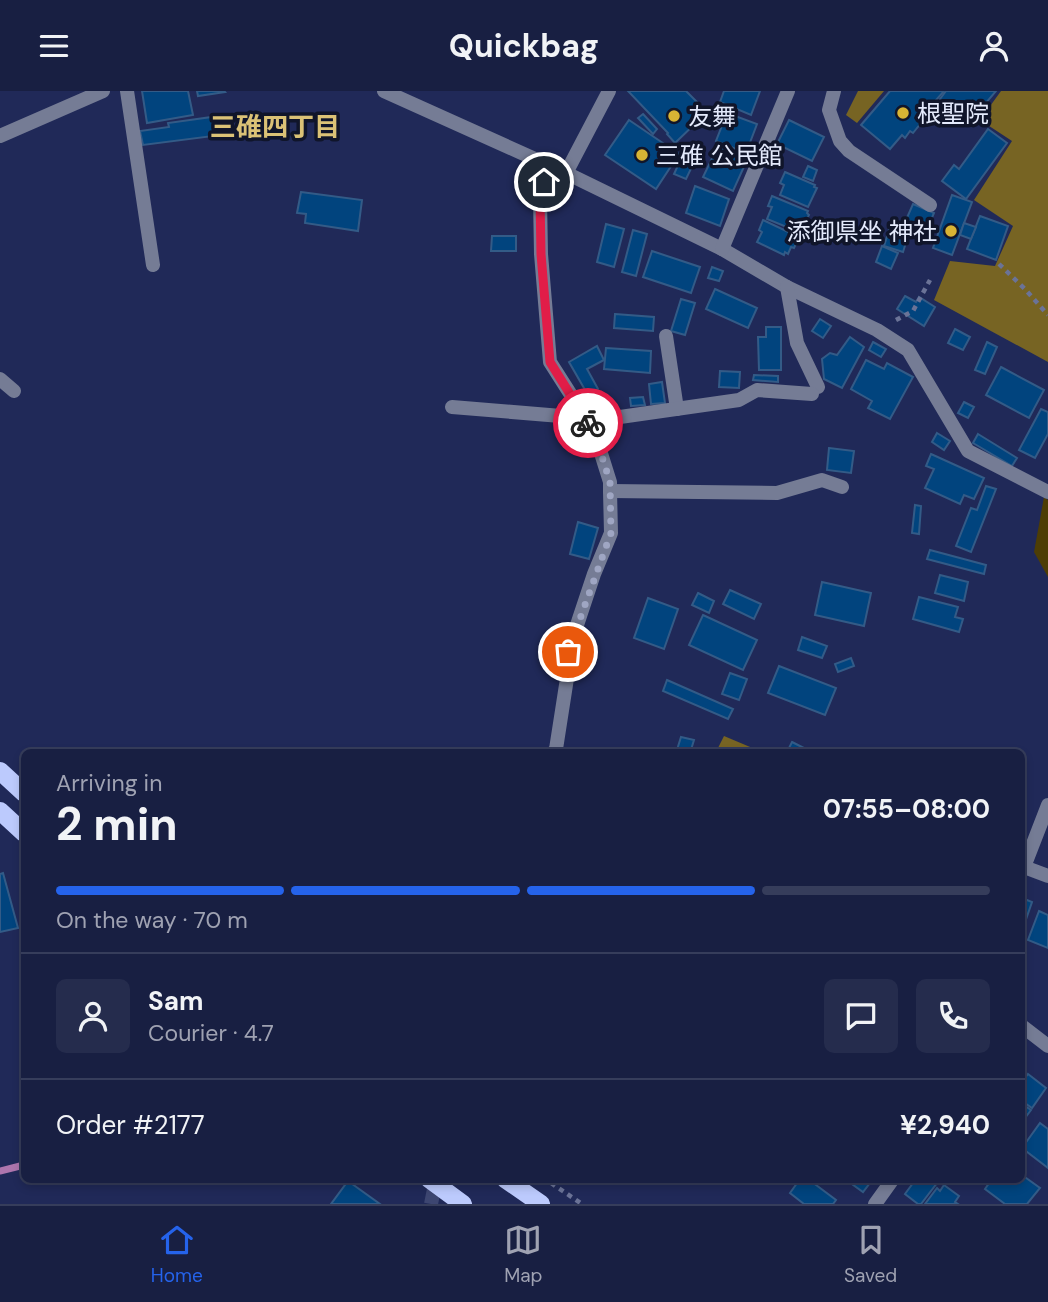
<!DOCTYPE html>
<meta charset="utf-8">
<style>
body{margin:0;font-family:"DM Sans","Noto Sans JP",sans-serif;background:#252c4d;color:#f1f3f6;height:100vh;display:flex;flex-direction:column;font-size:26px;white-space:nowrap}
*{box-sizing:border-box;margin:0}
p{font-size:23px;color:#9fa2b2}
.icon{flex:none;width:38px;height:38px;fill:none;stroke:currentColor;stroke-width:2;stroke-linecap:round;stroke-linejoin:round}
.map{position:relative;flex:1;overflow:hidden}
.panel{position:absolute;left:21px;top:658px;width:1004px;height:434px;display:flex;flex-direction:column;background:#181f42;border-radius:10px;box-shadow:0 4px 10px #0003,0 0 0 2px #363d5b}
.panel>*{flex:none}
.pin{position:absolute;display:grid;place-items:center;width:60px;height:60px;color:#fff;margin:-30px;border:4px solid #fff;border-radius:50%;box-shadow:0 2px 7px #0007}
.courier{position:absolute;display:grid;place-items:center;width:70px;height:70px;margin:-35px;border:5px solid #e11d48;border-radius:50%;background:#fff;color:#222;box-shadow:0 2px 9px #0007}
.overview em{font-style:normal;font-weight:700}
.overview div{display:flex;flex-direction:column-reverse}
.overview{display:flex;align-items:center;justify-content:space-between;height:119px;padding:0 35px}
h1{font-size:46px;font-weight:700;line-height:52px}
.bar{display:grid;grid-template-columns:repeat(4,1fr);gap:10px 7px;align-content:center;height:84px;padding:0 35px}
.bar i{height:9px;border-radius:5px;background:#363d5b}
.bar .active{background:#2563eb}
.bar p{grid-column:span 4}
.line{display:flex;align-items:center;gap:18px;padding:0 35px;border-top:2px solid #363d5b}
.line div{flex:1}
.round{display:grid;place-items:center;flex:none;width:74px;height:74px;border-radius:10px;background:#252c4d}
header{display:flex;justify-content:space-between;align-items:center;height:91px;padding:0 35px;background:#181f42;font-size:32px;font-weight:700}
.menu{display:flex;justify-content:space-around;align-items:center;height:98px;border-top:2px solid #363d5b;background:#181f42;font-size:19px;color:#9fa2b2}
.menu a{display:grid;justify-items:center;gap:4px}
.menu .active{color:#2563eb}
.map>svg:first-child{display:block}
.green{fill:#4d3d05}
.forest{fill:#776423}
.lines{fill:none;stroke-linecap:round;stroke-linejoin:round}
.stream{stroke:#ad75ad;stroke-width:7}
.building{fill:#01447e;stroke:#335b87;stroke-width:2}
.minor-tunnel{stroke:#3d4671;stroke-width:14;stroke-dasharray:14 7;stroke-linecap:butt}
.path{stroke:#6b7397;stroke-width:4.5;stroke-dasharray:5 5;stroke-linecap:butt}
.minor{stroke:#757c95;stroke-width:14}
.primary{stroke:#bccafd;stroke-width:18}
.done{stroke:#9fa6c3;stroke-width:7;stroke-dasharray:0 12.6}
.route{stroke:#e11d48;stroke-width:9}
.poi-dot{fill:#d8b434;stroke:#10152a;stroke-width:2.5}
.labels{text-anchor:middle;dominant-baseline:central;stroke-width:7;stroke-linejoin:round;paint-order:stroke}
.poi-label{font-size:24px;fill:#e4eafc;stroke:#10152a;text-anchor:start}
.neighbourhood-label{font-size:26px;font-weight:bold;fill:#dbc276;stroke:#10152a}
</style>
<header><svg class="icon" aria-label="menu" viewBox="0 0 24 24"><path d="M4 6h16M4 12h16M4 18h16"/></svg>Quickbag<svg class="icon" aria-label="person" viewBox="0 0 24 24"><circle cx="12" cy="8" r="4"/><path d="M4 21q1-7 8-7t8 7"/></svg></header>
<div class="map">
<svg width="1048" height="1113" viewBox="0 0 1048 1113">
<rect width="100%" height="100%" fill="#202958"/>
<path class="green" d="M1044,406l4,3v77l-14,-25z"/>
<g class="forest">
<path d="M858,0h26l-27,32 -11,-8z"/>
<path d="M1001,0h47v271l-114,-62 16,-39 45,5 18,-40 -39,-26 38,-59 -32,-21z"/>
<path d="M724,645l38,16h-46z"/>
</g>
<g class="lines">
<path class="stream" d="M0,1080l24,-6"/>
</g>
<g class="building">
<path d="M142,0h46l5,24 -46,8z"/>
<path d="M197,0h27l1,1 -27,4z"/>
<path d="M628,0h58l14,14 -7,7 7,7 -25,24 -8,-9 1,-1z"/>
<path d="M724,0h36l-9,24 -31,-13z"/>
<path d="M890,0h54l-22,25 3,2 -12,15 -3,-2 -5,7 -3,-3 -12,14 -29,-24z"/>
<path d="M946,0h50l-27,32 -8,-6 -4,5 -11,-9 4,-5 -10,-9z"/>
<path d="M727,22l30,11 -11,29 -30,-12z"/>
<path d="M643,23l14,15 -4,5 -15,-16z"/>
<path d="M219,25l2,19 -78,10 -3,-14 29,-4 -1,-4z"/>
<path d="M629,29l50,34 -23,35 -51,-34z"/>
<path d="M789,29l35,17 -12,24 -35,-17z"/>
<path d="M988,38l19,14 -41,56 -24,-18 12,-16 5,4z"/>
<path d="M687,55l12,6 -13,27 -12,-5z"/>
<path d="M718,55l29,14 -14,31 -30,-14z"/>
<path d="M808,75l9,4 -4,11 -10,-4z"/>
<path d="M785,81l30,13 -1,2 3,1 -9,19 -28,-12 4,-10 -4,-2z"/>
<path d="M695,95l34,13 -9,27 -34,-13z"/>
<path d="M301,101l61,8 -4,31 -53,-8 1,-9 -9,-1z"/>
<path d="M952,104l20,7 -20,53 -19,-7z"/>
<path d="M772,105l36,15 -1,2 2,2 -10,17 -32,-13 5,-12 -4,-1z"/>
<path d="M913,113l21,9 -7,16 -21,-9z"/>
<path d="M980,125l28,10 -12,34 -29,-11z"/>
<path d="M763,129l36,17 -5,11 -3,-1 -3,7 -3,-2 -1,3 -27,-13 5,-10 -3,-2z"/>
<path d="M964,132l12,4 -5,12 -11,-4z"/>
<path d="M606,133l18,5 -10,38 -17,-5z"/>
<path d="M890,136l19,6 -6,19 -19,-6z"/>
<path d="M633,139l14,4 -11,42 -14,-4z"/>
<path d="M492,145h24v15h-25z"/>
<path d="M882,155l16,7 -7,16 -15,-7z"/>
<path d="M652,160l48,16 -9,26 -48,-16z"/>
<path d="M712,176l11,4 -4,10 -11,-3z"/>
<path d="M715,198l42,19 -9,20 -42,-19z"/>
<path d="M905,205l11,6 3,-5 16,10 -11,19 -27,-17z"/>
<path d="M681,208l14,4 -10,32 -14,-4z"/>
<path d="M615,223l39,3 -1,14 -39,-3z"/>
<path d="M820,228l11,7 -8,12 -11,-7z"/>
<path d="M766,236h15v43h-22l-1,-33h8z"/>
<path d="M955,238l15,8 -7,13 -15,-7z"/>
<path d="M850,246l14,10 -22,41 -18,-9 -2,-20 8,-6 7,2z"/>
<path d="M873,251l13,7 -5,8 -12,-7z"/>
<path d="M987,251l10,5 -12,27 -10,-4z"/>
<path d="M597,255l7,14 -17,9 11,20 -10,6 -19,-33z"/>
<path d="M606,257l45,3 -1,22 -46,-4z"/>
<path d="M866,269l18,9 3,-6 26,14 -23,42 -22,-11 4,-7 -21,-12z"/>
<path d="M1001,276l43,23 -15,28 -43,-23z"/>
<path d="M720,280l20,1 -1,16 -20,-1z"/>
<path d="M754,284l24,1v6l-25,-2z"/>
<path d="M662,291l3,21 -14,1 -2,-20z"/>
<path d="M643,306l2,8 -14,1 -1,-8z"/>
<path d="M964,311l10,5 -6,11 -10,-5z"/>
<path d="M1041,318l7,3v22l-13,24 -16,-8z"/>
<path d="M937,342l13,8 -6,9 -12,-8z"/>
<path d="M978,343l39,24 -5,8 -39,-23z"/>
<path d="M829,357l25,3 -3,22 -24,-3z"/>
<path d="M931,363l53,24 -10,21 -10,-4 -4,9 -35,-16 9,-19 -8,-3z"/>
<path d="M986,395l10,3 -25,63 -15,-6 15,-38 6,2z"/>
<path d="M915,414l6,1 -2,28 -7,-1z"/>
<path d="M578,431l20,6 -9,31 -19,-5z"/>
<path d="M930,459l56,15 -2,9 -57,-15z"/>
<path d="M940,484l28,7 -4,19 -29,-8z"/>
<path d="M822,491l49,11 -7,33 -49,-11z"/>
<path d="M730,499l31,14 -7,15 -31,-15z"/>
<path d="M698,502l16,8 -5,12 -17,-8z"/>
<path d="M919,506l39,10 -3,10 8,2 -4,13 -46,-13z"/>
<path d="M648,507l30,11 -14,40 -30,-11z"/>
<path d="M703,524l54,25 -14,30 -54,-25z"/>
<path d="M802,546l25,9 -5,12 -24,-8z"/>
<path d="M851,567l3,8 -16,6 -3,-8z"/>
<path d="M779,575l57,22 -11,27 -57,-22z"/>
<path d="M730,582l17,6 -8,21 -17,-6z"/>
<path d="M667,589l66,29 -5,10 -65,-28z"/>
<path d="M681,646l13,3 -4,13h-14z"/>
<path d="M792,651l20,10 -1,1h-13l-9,-5z"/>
<path d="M3,782l15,55 -18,4v-58z"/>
<path d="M1022,807l10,4 -9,26h-1z"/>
<path d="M1039,820l9,4v33l-20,-8z"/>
<path d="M1028,983l18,14 -14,20 -10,-7v-19z"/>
<path d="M1022,1013l9,6 -9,12z"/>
<path d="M1040,1032l8,6v39l-26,-20z"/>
<path d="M1022,1084l18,13 -13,16h-22l-20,-15 7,-10h30z"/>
<path d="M800,1088h8l28,21 -3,4h-29l-14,-11z"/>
<path d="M845,1088h28l-10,13z"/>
<path d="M916,1088h17l4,4 -16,21h-3l-13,-10z"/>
<path d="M348,1090l32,23h-49z"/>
<path d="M944,1094l15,11 -4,6 3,2h-33l12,-16 3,3z"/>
</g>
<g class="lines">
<path class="minor-tunnel" d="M431,1113l5,-25"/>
<g class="path">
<path d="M999,173l26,25 23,26"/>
<path d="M896,229l17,-9 17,-31"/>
<path d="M551,1092l31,21"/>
</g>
<g class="minor">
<path d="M127,0l26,174"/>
<path d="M384,0l182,82 156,76 65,38 90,43 31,20 60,101 80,41"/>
<path d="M834,0l-5,19 11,31 9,10 81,54"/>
<path d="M0,45l103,-45"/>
<path d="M547,74l-7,33 1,56 9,108 44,69 16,51v9l1,42 -17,41 -26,78v20l-12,77 -3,4"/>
<path d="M566,82l43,-82"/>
<path d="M722,158l66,-158"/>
<path d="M787,196l10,56 21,44"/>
<path d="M666,245l11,73"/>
<path d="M0,288l14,12"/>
<path d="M452,316l133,11"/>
<path d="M594,340l19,-13 126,-18 18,-10 55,4"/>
<path d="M610,400l167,2 45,-13 20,7"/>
<path d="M1048,714l-24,62 24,9"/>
<path d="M1022,935l26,20"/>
<path d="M875,1113l18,-25"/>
</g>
<g class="primary">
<path d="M0,680l24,22"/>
<path d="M0,720l24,22"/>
<path d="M429,1088l34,25"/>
<path d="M505,1088l36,25"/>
</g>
</g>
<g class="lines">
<path class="done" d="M568,561l43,-119 -1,-51 -16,-51 -6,-8"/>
<path class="route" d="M544,91l-4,16 1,56 9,108 38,61"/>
</g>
<g class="poi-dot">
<circle cx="903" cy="22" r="7"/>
<circle cx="674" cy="25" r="7"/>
<circle cx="642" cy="64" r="7"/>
<circle cx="951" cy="140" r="7"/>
</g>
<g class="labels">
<g class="poi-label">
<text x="917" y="22">根聖院</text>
<text x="688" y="25">友舞</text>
<text x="656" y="64">三碓 公民館</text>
<text x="937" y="140" text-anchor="end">添御県坐 神社</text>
</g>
<g class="neighbourhood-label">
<text x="275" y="36">三碓四丁目</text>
</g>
</g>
</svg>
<div class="pin" style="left:568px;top:561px;background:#ea580c"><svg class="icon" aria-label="bag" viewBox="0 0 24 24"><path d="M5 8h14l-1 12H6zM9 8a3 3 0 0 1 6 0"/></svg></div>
<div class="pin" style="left:544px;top:91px;background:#1f2937"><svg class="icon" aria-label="home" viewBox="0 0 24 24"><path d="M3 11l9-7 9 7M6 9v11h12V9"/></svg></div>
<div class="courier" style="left:588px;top:332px"><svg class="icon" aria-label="bike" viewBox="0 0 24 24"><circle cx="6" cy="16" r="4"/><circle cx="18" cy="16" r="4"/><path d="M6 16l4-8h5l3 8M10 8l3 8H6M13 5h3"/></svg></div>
<section class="panel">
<div class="overview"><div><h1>2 min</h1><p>Arriving in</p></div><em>07:55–08:00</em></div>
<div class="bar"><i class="active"></i><i class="active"></i><i class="active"></i><i></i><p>On the way · 70 m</p></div>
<div class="line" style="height:126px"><a class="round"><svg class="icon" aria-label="person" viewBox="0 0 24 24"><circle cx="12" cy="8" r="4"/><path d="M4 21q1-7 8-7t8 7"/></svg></a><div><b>Sam</b><p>Courier · 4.7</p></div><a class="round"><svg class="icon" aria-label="chat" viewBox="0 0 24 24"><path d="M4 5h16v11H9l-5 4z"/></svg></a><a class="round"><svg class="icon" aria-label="phone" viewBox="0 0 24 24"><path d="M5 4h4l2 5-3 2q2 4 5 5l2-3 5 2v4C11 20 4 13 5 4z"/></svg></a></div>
<div class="line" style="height:91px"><div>Order #2177</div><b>¥2,940</b></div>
</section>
</div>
<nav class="menu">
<a class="active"><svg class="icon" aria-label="home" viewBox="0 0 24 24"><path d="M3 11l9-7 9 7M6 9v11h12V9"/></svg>Home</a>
<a><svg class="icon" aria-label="map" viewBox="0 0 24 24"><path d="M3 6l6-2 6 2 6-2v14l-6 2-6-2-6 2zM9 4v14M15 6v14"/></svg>Map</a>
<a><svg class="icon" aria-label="saved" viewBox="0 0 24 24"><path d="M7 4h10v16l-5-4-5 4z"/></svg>Saved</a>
</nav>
